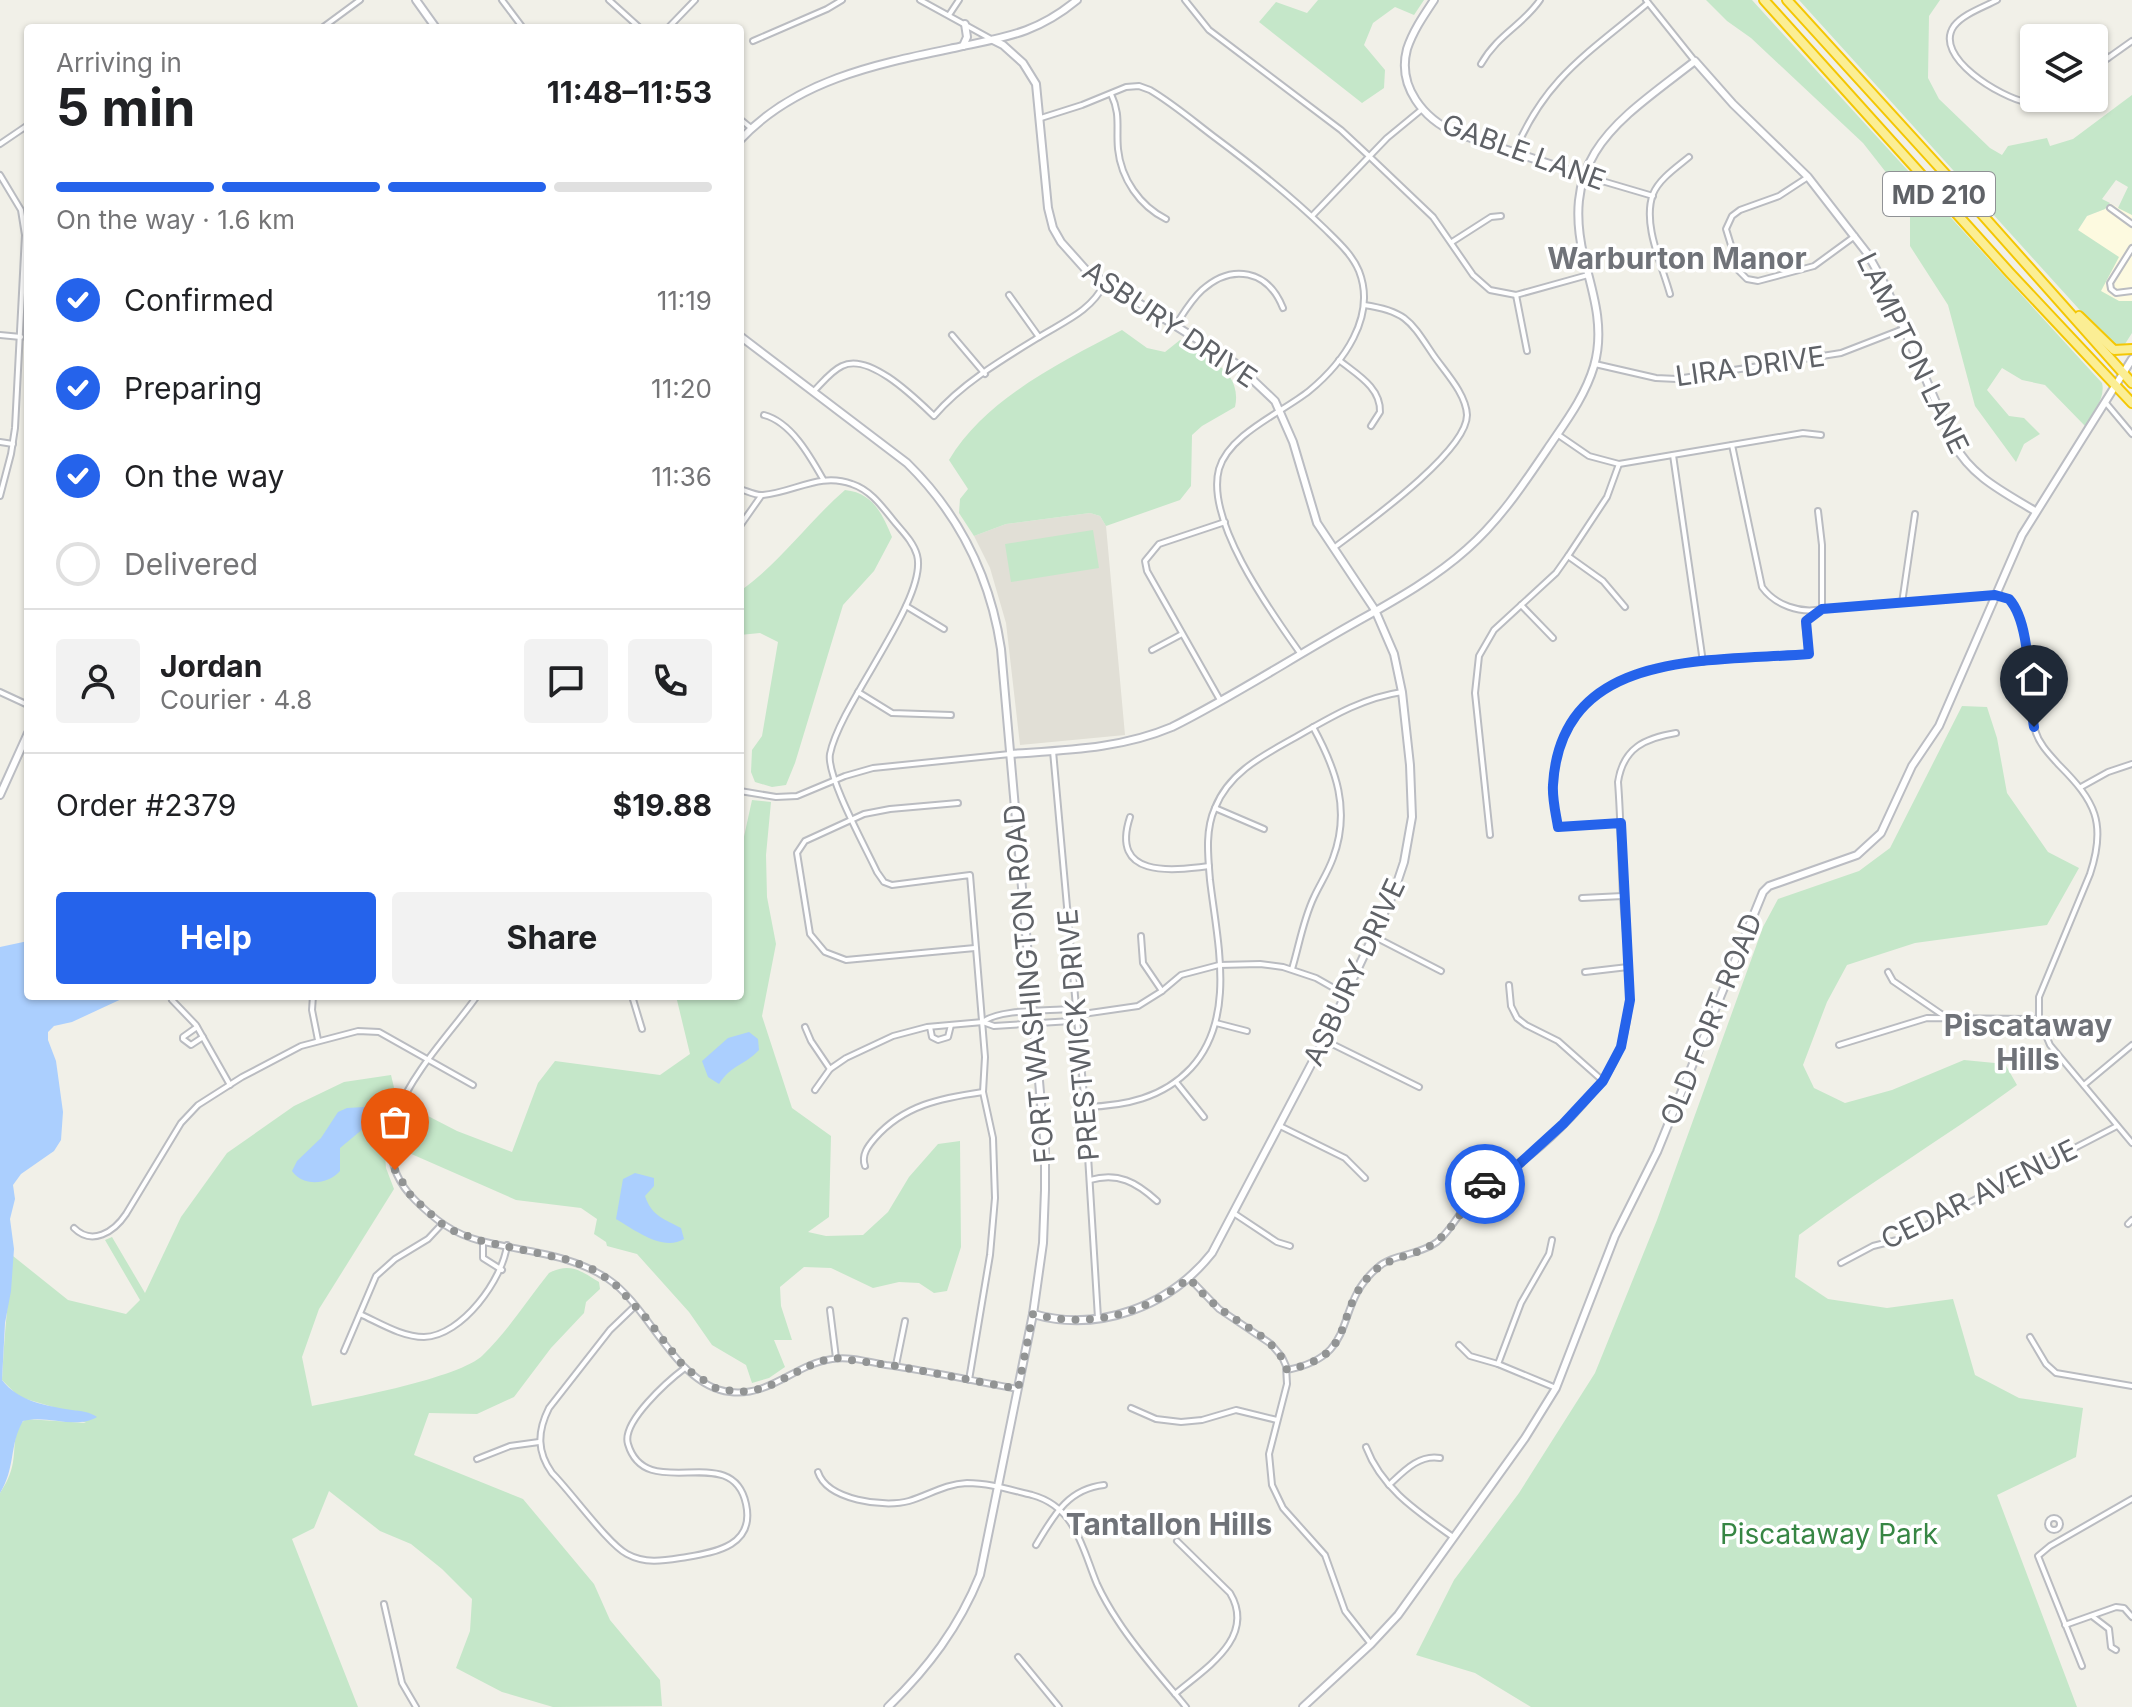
<!DOCTYPE html>
<meta charset="utf-8">
<style>
body{margin:0;font-family:Inter,sans-serif;background:#f2f2f2;color:#202124;height:100vh;display:flex;flex-direction:column;font-size:30px;white-space:nowrap}
*{box-sizing:border-box;margin:0}
p{font-size:26px;color:#757577}
.icon{flex:none;width:44px;height:44px;fill:none;stroke:currentColor;stroke-width:2;stroke-linecap:round;stroke-linejoin:round}
.map{position:relative;flex:1;overflow:hidden}
.details{position:absolute;left:24px;top:24px;width:720px;height:976px;display:flex;flex-direction:column;background:#fff;border-radius:8px;box-shadow:0 2px 6px #0004}
.details>*{flex:none}
.fabs{position:absolute;left:2020px;top:24px;display:grid;gap:16px}
.fabs a{display:grid;place-items:center;width:88px;height:88px;border-radius:8px;background:#fff;box-shadow:0 2px 6px #0004;font-size:40px}
.pin{position:absolute;display:grid;place-items:center;width:68px;height:68px;color:#fff;margin:-82px -34px;border-radius:50% 50% 50% 0;rotate:-45deg;box-shadow:0 0 8px #0007}
.pin .icon{rotate:45deg}
.courier{position:absolute;display:grid;place-items:center;width:80px;height:80px;margin:-40px;border:6px solid #2563eb;border-radius:50%;background:#fff;color:#222;box-shadow:0 2px 10px #0007}
.headline em{font-style:normal;font-weight:700}
.headline div{display:flex;flex-direction:column-reverse}
.headline{display:flex;align-items:center;justify-content:space-between;height:136px;padding:0 32px}
h1{font-size:52px;font-weight:700;line-height:60px}
.bar{display:grid;grid-template-columns:repeat(4,1fr);gap:12px 8px;align-content:center;height:96px;padding:0 32px}
.bar i{height:10px;border-radius:6px;background:#e0e0e0}
.bar .on{background:#2563eb}
.bar p{grid-column:span 4}
.line{display:flex;align-items:center;gap:20px;padding:0 32px;border-top:2px solid #e0e0e0}
.line div{flex:1}
.round{display:grid;place-items:center;flex:none;width:84px;height:84px;border-radius:8px;background:#f2f2f2}
ol{padding:0 32px;list-style:none}
li{display:flex;align-items:center;gap:24px;height:88px}
li p{margin-inline-start:auto}
li .icon{padding:8px;border-radius:50%;background:#2563eb;color:#fff;stroke-width:4}
li:last-child{color:#757577}
li i{width:44px;height:44px;border:4px solid #e0e0e0;border-radius:50%}
.action{display:flex;gap:16px;margin-top:auto;padding:16px 32px}
.action a{flex:1;height:92px;border-radius:8px;background:#2563eb;color:#fff;font-size:32px;font-weight:700;line-height:92px;text-align:center}
.action a+a{background:#f2f2f2;color:#202124}
.map>svg:first-child{display:block}
.commercial{fill:#fdfae0}
.education{fill:#e1dfd6}
.green{fill:#c5e7c9}
.water{fill:#abcffe}
.lines{fill:none;stroke-linecap:round;stroke-linejoin:round}
.street-casing{stroke:#babcc1;stroke-width:8}
.secondary-casing{stroke:#bbbdc3;stroke-width:10}
.highway-casing{stroke:#f4c704;stroke-width:12}
.street{stroke:#fff;stroke-width:4}
.secondary{stroke:#fff;stroke-width:6}
.highway{stroke:#fbee94;stroke-width:8}
.done{stroke:#929494;stroke-width:8;stroke-dasharray:0 14.4}
.route{stroke:#2563eb;stroke-width:10}
.labels{text-anchor:middle;dominant-baseline:central;stroke-width:7;stroke-linejoin:round;paint-order:stroke}
.shield{fill:#fff;stroke:#8f9195;stroke-width:2}
.shield-label{font-size:26px;font-weight:bold;fill:#5f6267}
.street-label{font-size:28px;fill:#5f6267;stroke:#fff}
.park-label{font-size:28px;fill:#378644;stroke:#fff}
.neighbourhood-label{font-size:30px;font-weight:bold;fill:#707379;stroke:#fff}
</style>
<div class="map">
<svg width="2132" height="1707" viewBox="0 0 2132 1707">
<rect width="100%" height="100%" fill="#f1f0e8"/>
<path class="commercial" d="M2110,203l22,12v86h-13l-19,-10 -22,-61 9,-14 18,-7z"/>
<path class="education" d="M1090,513l10,3 6,10 19,209 -105,10 -14,-122 -16,-55 -16,-32 32,-12z"/>
<g class="green">
<path d="M1318,0h106l-10,15 -19,-8 -22,16 -9,22 21,25 -1,18 -22,15 -103,-81 17,-20 31,11z"/>
<path d="M1706,0h46l350,383c4,15 -10,31 -17,43l-40,-41 -23,-5 -20,-12 -15,22 22,26 15,2 16,16 -16,10 -8,18 -41,-56 -27,-101 -38,-59v-43l-47,-60 -112,-105 -24,-17z"/>
<path d="M1799,0h141l-11,16 -1,62 11,21 51,49 12,7 6,-9 39,-8 3,8 23,-7 59,-44v120l-14,-7 10,-21 -12,-7 -14,19 8,4 -5,6 -18,7 -9,14 41,27 -18,34 18,10h13v32l-7,11h-11l-17,-15z"/>
<path d="M1122,330l25,18 18,4 15,-12c26,18 63,30 55,67l-33,19 -10,9 -1,51 -11,14 -74,26 -6,-10 -10,-3 -84,11 -32,12 -15,-23 1,-14 8,-10 -19,-29c36,-61 112,-98 173,-130z"/>
<path d="M845,490c28,3 37,23 47,47l-18,34 -31,34 -48,158 -9,22 -14,2 -17,-5 -4,-10 1,-22 10,-14 16,-94 -18,-9 -20,2v-44c40,-28 68,-69 105,-101z"/>
<path d="M1093,530l6,38 -88,14 -6,-38z"/>
<path d="M1962,706l25,1 10,31 10,55 41,59 31,16 -32,57 -132,18 -68,22 -20,37 -24,63 11,23 31,15 47,-13 72,-30 41,4 12,21c-71,52 -147,97 -218,150l-4,42 33,22 59,9 66,-9 22,76 44,23 64,10 -7,49 -79,38 80,212h-546l-56,-34 -59,-18 38,-75 65,-87 76,-120 62,-153 106,-293 15,-28 81,-28 31,-23z"/>
<path d="M752,800l19,2 -5,53 1,42 9,47 -14,72 30,92 39,28 -2,81 -21,15 18,4 37,-1 25,-23 21,-35 29,-33 22,-3 1,106 -14,44 -13,2 -15,-10 -20,-1 -26,6 -42,-20 -27,-1 -24,20 1,19 11,34h-18l11,27 -16,11 -17,5 -6,-18 -34,-20 -23,-33 -52,-58 -30,-8 -1,-4 -12,-8 3,-15 -16,-11 -65,-8 -132,-58 2,26 8,21 -75,120 -17,48 10,49c35,-7 148,-28 171,-51 25,-24 45,-56 66,-82 21,-11 32,-2 50,9l1,7 -14,13 -2,11 -33,35 -37,49 -37,17 -48,-1 -15,42 109,44 71,85 16,36 50,60 2,26 -109,1 -51,-15 -46,-24 14,-37 2,-32 -30,-30 -31,-25 -31,-13 -51,-40 -15,37 -22,11 66,168h-358v-214c6,-9 11,-19 13,-31 3,-15 -1,-33 13,-43l60,4 -33,-16 -34,-10 -17,-17c2,-42 6,-83 11,-124l55,44 58,14 14,-14 -35,-60 7,-3 33,56 36,-76 46,-64 67,-47 50,-24 47,-7 6,25 60,31 55,21 26,-69 17,-22 105,14 30,-21 -14,-58h64v-141z"/>
</g>
<g class="water">
<path d="M28,941v55h100l-56,26 -18,4 -6,6v8l8,21 7,51 -2,28 -7,11 -33,23 -8,11 2,14 -5,20 4,30 -3,42 -6,32 -3,57c16,21 44,26 70,30 9,1 18,2 25,7 -22,13 -50,-3 -74,4 -14,24 -7,46 -23,72v-546z"/>
<path d="M749,1032l9,7 1,11c-15,16 -27,14 -40,34l-11,-7 -6,-16 26,-23z"/>
<path d="M384,1096l3,6 -9,28 -4,3 -10,-5 -24,20v23c-12,14 -37,16 -48,0l5,-10 24,-23 17,-26 9,-4 17,-1z"/>
<path d="M635,1173l19,5v8l-9,10c7,21 20,23 36,32l3,11c-21,13 -49,-9 -68,-20l7,-40z"/>
</g>
<g class="lines">
<defs>
<g id="street">
<path d="M502,0l21,28"/>
<path d="M609,0l31,28"/>
<path d="M920,0l71,39"/>
<path d="M1185,0l24,30 132,100 29,27 63,60 40,58 17,15 26,5 72,-20"/>
<path d="M1646,0l48,60"/>
<path d="M1997,0c-13,7 -34,14 -43,26 -22,31 48,72 72,76 9,1 17,0 25,-4"/>
<path d="M949,15l10,-15"/>
<path d="M322,28l38,-28"/>
<path d="M668,28l27,-28"/>
<path d="M753,41l74,-32 15,-9"/>
<path d="M2094,51l5,-3 9,10"/>
<path d="M1481,64c17,-30 42,-39 59,-64"/>
<path d="M2094,68l38,-27"/>
<path d="M1111,94c10,21 5,33 7,55 3,30 22,57 48,70"/>
<path d="M1041,118l41,-13 44,-18 13,-1 11,4c22,13 42,30 63,46 39,29 77,59 112,93 12,12 27,25 34,42 18,46 -16,92 -50,120 -26,21 -80,43 -90,78 -14,52 52,143 81,184"/>
<path d="M740,119l11,9"/>
<path d="M0,144l28,-19"/>
<path d="M1515,151c31,-74 74,-98 133,-148"/>
<path d="M0,175l21,35 4,25 -10,193 -4,26 -11,42"/>
<path d="M1585,176l68,20"/>
<path d="M1808,177l-29,19 -39,14 -8,6 -6,13 13,42 8,8 11,2 56,-15 41,-30"/>
<path d="M2110,208l22,16"/>
<path d="M1312,216l75,-78 34,-28"/>
<path d="M1452,242l39,-25 10,-1"/>
<path d="M2132,248l-22,35 1,6 5,4 16,-2"/>
<path d="M1670,294c-8,-29 -28,-70 -17,-100 6,-15 24,-27 36,-37"/>
<path d="M1009,295l30,42"/>
<path d="M1516,295l11,56"/>
<path d="M1175,326c8,-12 16,-26 27,-36 30,-27 66,-20 81,18"/>
<path d="M0,335l21,2"/>
<path d="M952,335l33,39"/>
<path d="M1339,360c17,14 42,27 41,52l-9,14"/>
<path d="M1595,364l61,14 21,1 164,-26 62,-24"/>
<path d="M813,392c9,-9 18,-21 29,-26 27,-14 73,32 92,50 27,-32 69,-57 105,-79 26,-16 52,-26 66,-54"/>
<path d="M2106,403l26,31"/>
<path d="M764,415c27,7 46,41 59,64"/>
<path d="M1557,434l32,22 30,8 184,-31 18,2"/>
<path d="M0,442l13,2"/>
<path d="M1732,445l30,142c13,18 38,27 60,22v-64l-4,-34"/>
<path d="M1673,455l30,207"/>
<path d="M740,489c7,2 16,7 23,6 32,-3 57,-23 89,-11 18,6 29,21 41,36 8,10 20,21 24,35 12,43 -77,148 -87,199 -4,22 36,94 47,118l7,10 8,3 78,-10 15,182 -2,35 10,46 2,60 -5,57 -21,125"/>
<path d="M740,526l21,-30"/>
<path d="M1335,547c29,-22 132,-95 132,-132 -1,-21 -21,-42 -33,-59 -23,-34 -27,-45 -70,-51"/>
<path d="M1568,556l35,25 22,26"/>
<path d="M1902,603l13,-89"/>
<path d="M1521,605l32,33"/>
<path d="M906,606l38,23"/>
<path d="M1152,650l30,-16"/>
<path d="M0,692l28,13"/>
<path d="M858,692l34,21 59,2"/>
<path d="M1220,700l-73,-129 -2,-10 14,-17 66,-22"/>
<path d="M1053,751l32,356 13,211"/>
<path d="M2081,787l27,-15 24,-8"/>
<path d="M740,791l36,6 21,-1 48,-20 28,-8 137,-14"/>
<path d="M958,803l-68,6 -26,5 -59,27 -8,12 13,81 15,18 21,8 129,-12"/>
<path d="M1215,808l49,21"/>
<path d="M1130,817c-20,61 41,54 79,49"/>
<path d="M1621,823l-63,4c-2,-13 -6,-28 -5,-42 8,-137 156,-123 256,-131l-4,-31 6,-8 11,-6 173,-14 14,4c26,27 15,97 26,131 4,14 14,24 24,35 36,36 48,58 31,109l-51,123v22l11,26 82,98"/>
<path d="M1490,835l-15,-142 4,-37 15,-26 62,-57 12,-17 39,-59 12,-33"/>
<path d="M1582,898l41,-2"/>
<path d="M1141,936l2,27 19,28"/>
<path d="M1375,937l66,34"/>
<path d="M1292,969c7,-23 11,-49 22,-72 6,-13 14,-25 19,-39 18,-48 3,-89 -20,-131"/>
<path d="M1585,972l43,-5"/>
<path d="M1888,972l5,9 54,37"/>
<path d="M1509,985l2,21 6,12 9,7 32,16 45,40"/>
<path d="M313,996l-1,14 6,30"/>
<path d="M477,996c-38,55 -130,136 -62,204 19,19 38,34 66,41 43,11 88,12 127,38 42,28 68,107 122,113 40,5 65,-28 102,-33 18,-3 37,3 54,6 44,6 88,16 132,24"/>
<path d="M632,996l10,33"/>
<path d="M172,1000l24,25 34,60"/>
<path d="M983,1022c15,-13 65,-11 86,-13l5,5"/>
<path d="M1216,1023l31,8"/>
<path d="M197,1027l-14,10v2l8,6 12,-8"/>
<path d="M805,1027l6,14 19,28"/>
<path d="M930,1027l2,10 6,3 10,-3 3,-12"/>
<path d="M1324,1040l95,47"/>
<path d="M1839,1045l88,-27 112,1"/>
<path d="M1176,1082l28,35"/>
<path d="M2084,1085l48,-40"/>
<path d="M815,1090l15,-21 16,-11 47,-22 34,-9 56,-5 11,4 77,-5 5,-6 62,-9 24,-15 19,-16 38,-10 41,-1 23,3 33,11 30,17"/>
<path d="M1085,1107c40,-1 78,-9 106,-39 46,-50 26,-127 19,-188 -2,-24 -5,-50 5,-72 14,-36 49,-53 81,-71 35,-20 66,-39 106,-45"/>
<path d="M1280,1126l65,32 20,20"/>
<path d="M865,1166c-4,-11 3,-20 10,-28 29,-33 66,-40 108,-46"/>
<path d="M1090,1180c28,-8 46,2 67,21"/>
<path d="M1235,1214l42,28 13,4"/>
<path d="M2128,1224l4,-4"/>
<path d="M74,1228c18,18 40,4 52,-14l55,-91 17,-18 44,-28 59,-31 57,-15 21,1 94,53"/>
<path d="M483,1242v16l19,12"/>
<path d="M1841,1263l32,-17 24,-6 220,-114"/>
<path d="M1189,1278l30,31 52,35 11,13 4,9 1,18 -18,70 3,31 11,23 42,47 20,56 26,33"/>
<path d="M635,1306l-25,24 -61,78c-12,24 -12,44 3,65 19,19 56,71 75,81 20,11 40,6 60,3 30,-5 68,-12 59,-53 -14,-65 -100,1 -118,-60 -7,-22 41,-64 57,-76"/>
<path d="M830,1310l6,48"/>
<path d="M360,1314c20,9 42,23 64,23 38,-1 79,-58 83,-92"/>
<path d="M2030,1337l16,27 10,9 76,13"/>
<path d="M1459,1345l11,11 28,8 58,24"/>
<path d="M344,1351l32,-75 19,-17 33,-20 14,-15"/>
<path d="M1498,1364l23,-61 28,-49 3,-14"/>
<path d="M896,1365l9,-44"/>
<path d="M1287,1370c75,-15 44,-62 90,-102 17,-15 41,-12 60,-26 18,-15 27,-40 46,-56 11,-9 25,-13 36,-22 29,-21 59,-52 82,-81 42,-55 26,-122 22,-186 -2,-39 -2,-77 -5,-115 5,-34 27,-44 58,-49"/>
<path d="M1131,1408l25,11 25,3 21,-2 34,-10 41,10"/>
<path d="M1366,1447c16,42 52,65 87,90"/>
<path d="M477,1459l33,-13 29,-4"/>
<path d="M818,1472c9,28 66,36 91,29 20,-6 36,-17 58,-18 22,0 44,7 65,12 44,12 50,53 65,89 6,13 13,25 21,37 20,31 45,58 68,86"/>
<path d="M1389,1485c14,-13 30,-31 51,-27"/>
<circle cx="2054" cy="1524" r="6"/>
<path d="M1036,1545c17,-28 31,-56 68,-60"/>
<path d="M384,1604l18,79 14,24"/>
<path d="M2092,1616l17,13 2,18 5,3"/>
<path d="M2065,1625l51,-18 8,1 8,9"/>
<path d="M1018,1657l41,50"/>
<path d="M2082,1666l-44,-110 12,-10 82,-47"/>
<path d="M1175,1694c29,-25 82,-56 55,-101l-53,-52"/>
</g>
<g id="secondary">
<path d="M416,0l20,28"/>
<path d="M1434,0c-10,15 -21,31 -27,49 -10,38 17,70 49,84l127,42"/>
<path d="M993,40l10,5 20,18 13,21 12,124 5,20 8,14 25,28 149,93 40,38 18,41 24,81 58,87 19,44 8,38 8,73 2,52 -8,45 -10,30 -70,148 -112,213c-42,53 -113,80 -179,61"/>
<path d="M963,46l4,-9 -2,-13"/>
<path d="M740,140c56,-60 137,-76 214,-92 51,-11 82,-14 123,-48"/>
<path d="M740,336l167,127c52,51 83,113 94,186l44,500v41l-2,53 -10,71 -53,261c-21,52 -52,93 -92,132"/>
<path d="M1010,754c56,-4 110,-5 162,-27 54,-27 106,-60 158,-90 46,-27 97,-52 137,-88 33,-29 58,-67 83,-104 17,-25 35,-49 44,-79 10,-34 1,-67 -8,-100 -30,-111 32,-145 109,-205l38,43 75,73 59,76 18,32 69,159c18,33 50,48 81,67"/>
<path d="M0,795l28,-62"/>
<path d="M1303,1707l68,-63 27,-29 127,-177 31,-50 59,-152 42,-84 106,-260 6,-6 88,-31 24,-22 31,-67 27,-40 83,-191 110,-176"/>
</g>
<g id="highway">
<path d="M1764,0l246,273 122,130"/>
<path d="M1787,0l184,202 161,181"/>
<path d="M2079,316l35,34 18,-1"/>
</g>
</defs>
<use href="#street" class="street-casing"/>
<use href="#secondary" class="secondary-casing"/>
<use href="#highway" class="highway-casing"/>
<use href="#street" class="street"/>
<use href="#secondary" class="secondary"/>
<use href="#highway" class="highway"/>
</g>
<g class="lines">
<path class="done" d="M395,1170l16,26 31,28 9,6 31,11 87,19 23,9 21,13 34,37 38,49 32,21 24,3 24,-4 52,-26 19,-4 60,8 122,23 15,-75c56,15 112,0 156,-36 10,12 20,23 33,32 23,18 56,29 65,60 73,-16 44,-54 84,-96 19,-20 46,-16 66,-33 19,-15 29,-40 48,-57"/>
<path class="route" d="M1485,1184l34,-20 44,-40 40,-43 18,-34 9,-47 -9,-177 -63,4c-2,-13 -6,-28 -5,-42 8,-137 156,-123 256,-131l-3,-33 16,-12 173,-14 14,4c23,25 19,94 25,128"/>
</g>
<g class="labels">
<rect class="shield" x="1883" y="172" width="112" height="44" rx="6"/>
<g class="shield-label">
<text x="1939" y="194">MD 210</text>
</g>
<g class="street-label">
<text transform="translate(1524 152) rotate(20)">GABLE LANE</text>
<text transform="translate(1170 324) rotate(34)">ASBURY DRIVE</text>
<text transform="translate(1913 353) rotate(64)">LAMPTON LANE</text>
<text transform="translate(1750 366) rotate(-8)">LIRA DRIVE</text>
<text transform="translate(1354 972) rotate(-65)">ASBURY DRIVE</text>
<text transform="translate(1029 984) rotate(-95)">FORT WASHINGTON ROAD</text>
<text transform="translate(1711 1019) rotate(-68)">OLD FORT ROAD</text>
<text transform="translate(1078 1035) rotate(-95)">PRESTWICK DRIVE</text>
<text transform="translate(1979 1194) rotate(-26)">CEDAR AVENUE</text>
</g>
<g class="park-label">
<text x="1829" y="1534">Piscataway Park</text>
</g>
<g class="neighbourhood-label">
<text x="1677" y="258">Warburton Manor</text>
<text x="2028" y="1025">Piscataway<tspan x="2028" dy="34">Hills</tspan></text>
<text x="1169" y="1524">Tantallon Hills</text>
</g>
</g>
</svg>
<div class="fabs">
<a><svg class="icon" aria-label="layers" viewBox="0 0 24 24"><path d="M12 4l9 5-9 5-9-5zM3 14l9 5 9-5"/></svg></a>
</div>
<div class="pin" style="left:395px;top:1170px;background:#ea580c"><svg class="icon" aria-label="bag" viewBox="0 0 24 24"><path d="M5 8h14l-1 12H6zM9 8a3 3 0 0 1 6 0"/></svg></div>
<div class="pin" style="left:2034px;top:727px;background:#1f2937"><svg class="icon" aria-label="home" viewBox="0 0 24 24"><path d="M3 11l9-7 9 7M6 9v11h12V9"/></svg></div>
<div class="courier" style="left:1485px;top:1184px"><svg class="icon" aria-label="car" viewBox="0 0 24 24"><path d="M5 17H2v-5l4-1 3-4h7l3 4 3 1v5h-3M9 17h6M6 11h13"/><circle cx="7" cy="17" r="2"/><circle cx="17" cy="17" r="2"/></svg></div>
<section class="details">
<div class="headline"><div><h1>5 min</h1><p>Arriving in</p></div><em>11:48–11:53</em></div>
<div class="bar"><i class="on"></i><i class="on"></i><i class="on"></i><i></i><p>On the way · 1.6 km</p></div>
<ol>
<li><svg class="icon" aria-label="check" viewBox="0 0 24 24"><path d="M5 12l5 5 9-10"/></svg>Confirmed<p>11:19</p></li>
<li><svg class="icon" aria-label="check" viewBox="0 0 24 24"><path d="M5 12l5 5 9-10"/></svg>Preparing<p>11:20</p></li>
<li><svg class="icon" aria-label="check" viewBox="0 0 24 24"><path d="M5 12l5 5 9-10"/></svg>On the way<p>11:36</p></li>
<li><i></i>Delivered</li>
</ol>
<div class="line" style="height:144px"><a class="round"><svg class="icon" aria-label="person" viewBox="0 0 24 24"><circle cx="12" cy="8" r="4"/><path d="M4 21q1-7 8-7t8 7"/></svg></a><div><b>Jordan</b><p>Courier · 4.8</p></div><a class="round"><svg class="icon" aria-label="chat" viewBox="0 0 24 24"><path d="M4 5h16v11H9l-5 4z"/></svg></a><a class="round"><svg class="icon" aria-label="phone" viewBox="0 0 24 24"><path d="M5 4h4l2 5-3 2q2 4 5 5l2-3 5 2v4C11 20 4 13 5 4z"/></svg></a></div>
<div class="line" style="height:104px"><div>Order #2379</div><b>$19.88</b></div>
<div class="action"><a>Help</a><a>Share</a></div>
</section>
</div>
